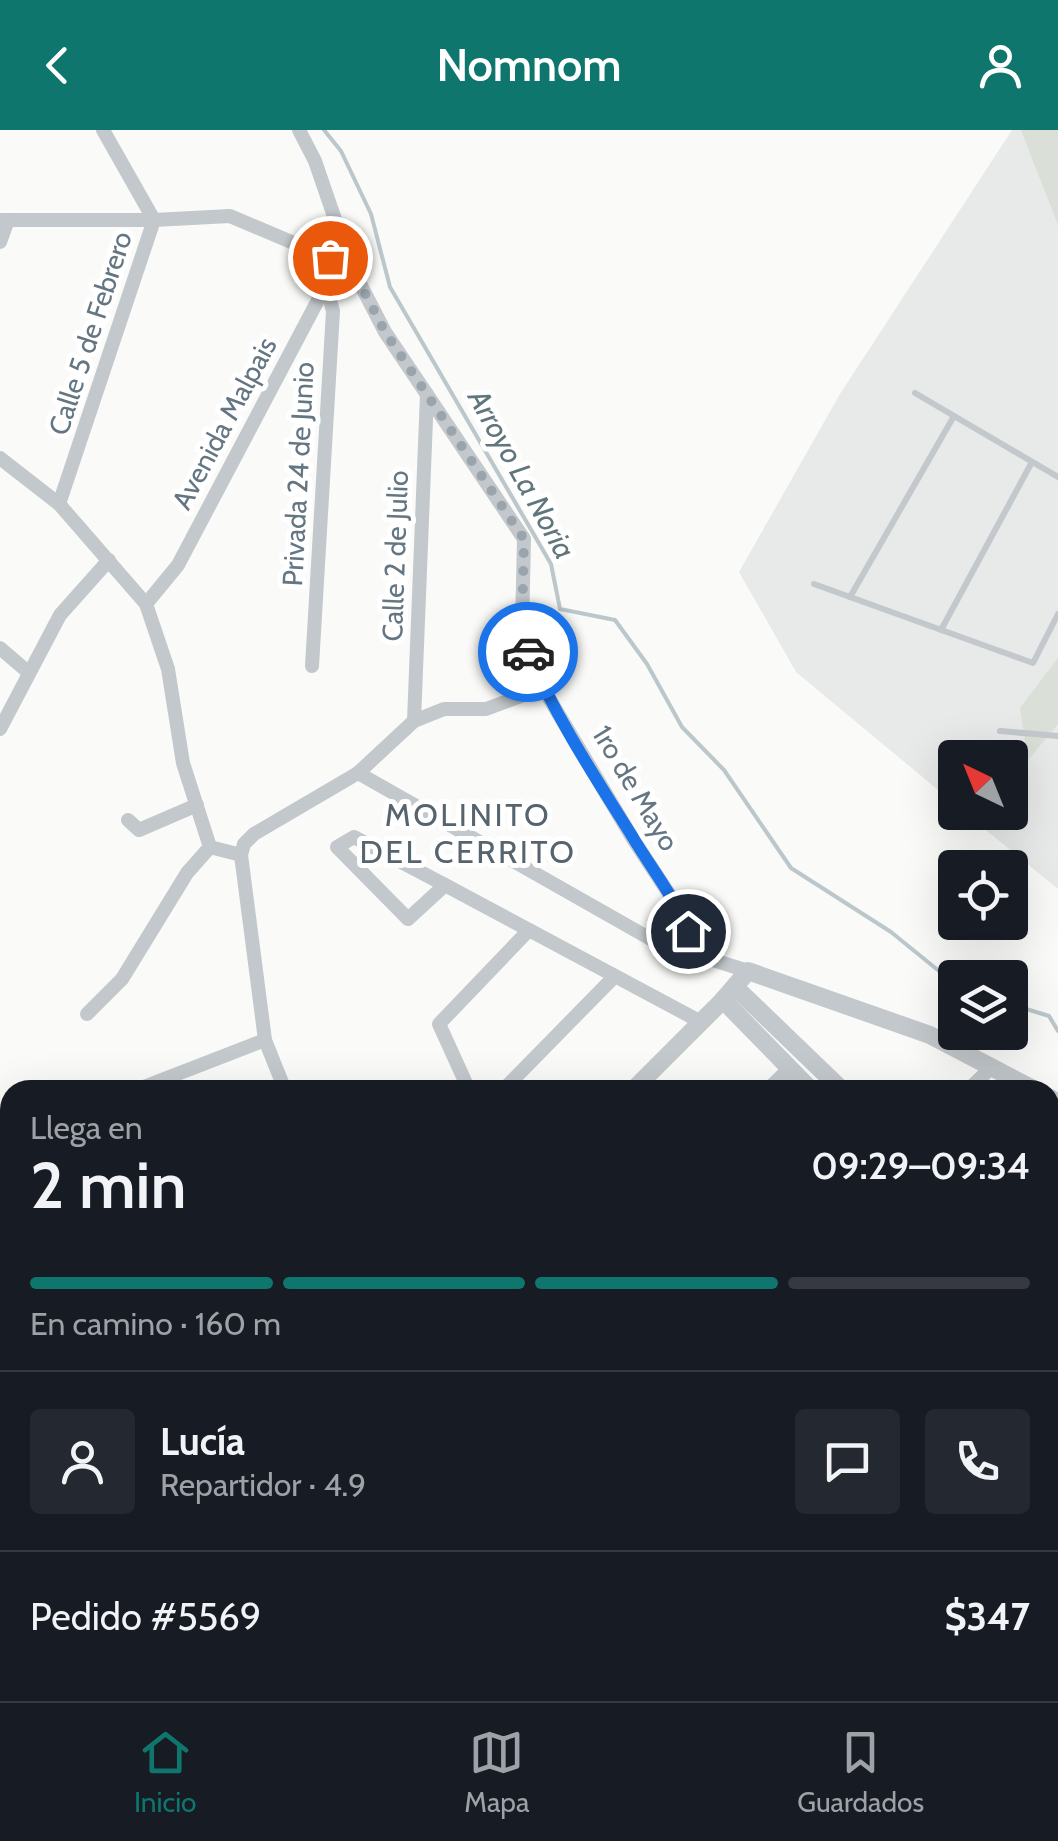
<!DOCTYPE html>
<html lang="es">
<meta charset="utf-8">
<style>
body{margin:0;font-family:Cabin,sans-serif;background:#242831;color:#f1f3f6;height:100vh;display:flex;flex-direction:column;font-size:38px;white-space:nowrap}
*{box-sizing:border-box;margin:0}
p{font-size:32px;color:#9ea1a6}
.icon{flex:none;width:55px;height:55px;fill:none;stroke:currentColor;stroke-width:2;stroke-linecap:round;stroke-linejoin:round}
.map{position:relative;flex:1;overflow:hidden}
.side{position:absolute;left:0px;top:950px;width:1060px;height:622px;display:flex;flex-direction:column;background:#171b24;border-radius:30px 30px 0 0;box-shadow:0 10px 40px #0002}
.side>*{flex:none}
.needle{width:65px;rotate:317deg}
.fabs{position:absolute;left:938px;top:610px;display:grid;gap:20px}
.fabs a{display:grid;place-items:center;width:90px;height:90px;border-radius:10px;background:#171b24;box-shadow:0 10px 40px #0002;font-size:50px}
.pin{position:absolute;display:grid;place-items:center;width:85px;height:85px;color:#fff;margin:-42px;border:5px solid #fff;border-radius:50%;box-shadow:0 2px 10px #0007}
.courier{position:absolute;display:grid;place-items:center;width:100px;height:100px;margin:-50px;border:8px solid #1a73e8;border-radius:50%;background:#fff;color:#222;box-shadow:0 2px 12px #0007}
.headline em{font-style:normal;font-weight:600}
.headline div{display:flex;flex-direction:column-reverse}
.headline{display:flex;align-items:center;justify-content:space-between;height:170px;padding:0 30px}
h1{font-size:65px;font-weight:600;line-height:75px}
.bar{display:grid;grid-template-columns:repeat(4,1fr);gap:15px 10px;align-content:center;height:120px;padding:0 30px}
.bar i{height:12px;border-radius:8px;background:#363941}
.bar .selected{background:#0f766e}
.bar p{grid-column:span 4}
.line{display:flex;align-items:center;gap:25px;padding:0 30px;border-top:2px solid #363941}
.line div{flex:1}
.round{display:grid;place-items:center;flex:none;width:105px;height:105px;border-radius:10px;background:#242831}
header{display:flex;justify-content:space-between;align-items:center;height:130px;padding:0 30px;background:#0f766e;color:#fff;font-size:45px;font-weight:600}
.tab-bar{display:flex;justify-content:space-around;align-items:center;height:140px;border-top:2px solid #363941;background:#171b24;font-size:28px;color:#9ea1a6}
.tab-bar a{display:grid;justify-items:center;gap:5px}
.tab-bar .selected{color:#0f766e}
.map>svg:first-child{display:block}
.built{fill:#e8e9e9}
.green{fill:#dadfd7}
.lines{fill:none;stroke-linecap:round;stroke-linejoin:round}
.stream{stroke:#bbc7cb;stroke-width:4}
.service{stroke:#c3c8cc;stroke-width:6}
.minor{stroke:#c3c8cc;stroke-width:14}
.tertiary{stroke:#c3c8cc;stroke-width:18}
.done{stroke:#99a4ac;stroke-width:10;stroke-dasharray:0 18}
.route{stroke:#1a73e8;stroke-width:12}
.labels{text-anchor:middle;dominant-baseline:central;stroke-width:10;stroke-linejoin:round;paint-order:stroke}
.street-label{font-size:28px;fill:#657683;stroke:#fff}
.water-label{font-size:30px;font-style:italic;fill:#60757c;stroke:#fff}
.quarter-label{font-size:32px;letter-spacing:2.5px;fill:#57646e;stroke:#fff}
</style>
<header><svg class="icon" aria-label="back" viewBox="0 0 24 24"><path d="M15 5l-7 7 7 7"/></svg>Nomnom<svg class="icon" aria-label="person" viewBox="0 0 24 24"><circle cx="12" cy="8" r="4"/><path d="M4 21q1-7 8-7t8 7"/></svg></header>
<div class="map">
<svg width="1058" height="1571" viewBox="0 0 1058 1571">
<rect width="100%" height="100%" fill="#fafaf8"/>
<g class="built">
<path d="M1012,0h46v759l-93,-76 45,-1v-54h-55v46l-159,-132 -57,-100 101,-178z"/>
<path d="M732,1562h252l8,9h-264z"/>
</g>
<g class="green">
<path d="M1021,0h37v95z"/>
<path d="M1058,528v66l-30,36 -8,-52z"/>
</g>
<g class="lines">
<g class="stream">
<path d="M324,0l17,21 30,63 19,73 161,277 9,45 55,11 32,44 35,63 42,43 67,98 100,64 64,52"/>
<path d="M1010,874l39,12 9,15"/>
</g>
<g class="service">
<path d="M915,263l143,84"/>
<path d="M814,454l219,79 25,-49"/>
<path d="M850,467l104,-181"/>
<path d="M941,500l91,-168"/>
<path d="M1000,601l58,5"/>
</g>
<g class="minor">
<path d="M299,0l16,31 36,105 34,66 139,207 -2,88 6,25 15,36 90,151 46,70 17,44"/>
<path d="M0,90h154l76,-4 106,45"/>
<path d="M0,112l8,-22"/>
<path d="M0,328l59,46 87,100 22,65 15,94 27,84 31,8"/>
<path d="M59,374l95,-284 -51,-90"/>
<path d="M146,474l32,-39 148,-280 4,-27"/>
<path d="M0,518l28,24"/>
<path d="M312,536l21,-355 -7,-26"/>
<path d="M414,591l13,-327"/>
<path d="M0,599l60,-114 49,-55"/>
<path d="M358,643l298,169 92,29"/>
<path d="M128,690l11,10 58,-25"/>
<path d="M354,707l91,48 -37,34 -71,-72z"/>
<path d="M445,755l256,137"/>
<path d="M87,884l35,-35 65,-106 23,-26"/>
<path d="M136,960l129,-50"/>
<path d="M285,960l-20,-50 -24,-185 3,-11 10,-10 104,-61 56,-52 30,-12h42l57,-21"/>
<path d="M469,960l-30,-66 90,-94"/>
<path d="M503,960l112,-114"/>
<path d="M767,960l22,-21"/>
<path d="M968,960l25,-24"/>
<path d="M1050,1002l8,-8"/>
<path d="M0,1017l10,15"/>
<path d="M1050,1135l8,-8"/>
<path d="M0,1266l10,15"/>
<path d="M0,1306l10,-6"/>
<path d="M1050,1327l8,8"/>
<path d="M0,1449l10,8"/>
<path d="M1050,1449l8,8"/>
<path d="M148,1562l12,9"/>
</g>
<g class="tertiary">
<path d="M735,857l107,103"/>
<path d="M723,870l88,90"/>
<path d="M633,960l90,-90 25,-29 182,64 105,55"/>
<path d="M1050,968l8,5"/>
<path d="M1050,1163l8,8"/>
<path d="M1050,1186l8,8"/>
<path d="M488,1562l1,9"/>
</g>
</g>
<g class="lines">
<path class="done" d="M330,128l21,8 34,66 139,207 -2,88 6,25"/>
<path class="route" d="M528,522c27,64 67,125 104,184 19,32 42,60 56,95"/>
</g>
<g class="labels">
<g class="street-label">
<text transform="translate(90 203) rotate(-72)">Calle 5 de Febrero</text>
<text transform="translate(224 293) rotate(-62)">Avenida Malpais</text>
<text transform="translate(298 344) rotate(-87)">Privada 24 de Junio</text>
<text transform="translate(395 426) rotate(-88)">Calle 2 de Julio</text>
<text transform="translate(636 658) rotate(59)">1ro de Mayo</text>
</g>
<g class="water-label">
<text transform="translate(522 344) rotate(61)">Arroyo La Noria</text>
</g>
<g class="quarter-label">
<text x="468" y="684">MOLINITO<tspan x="468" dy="37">DEL CERRITO</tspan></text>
</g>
</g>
</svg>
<div class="fabs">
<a><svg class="needle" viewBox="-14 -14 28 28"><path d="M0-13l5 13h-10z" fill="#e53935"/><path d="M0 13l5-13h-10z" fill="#9ea1a6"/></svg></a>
<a><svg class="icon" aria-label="locate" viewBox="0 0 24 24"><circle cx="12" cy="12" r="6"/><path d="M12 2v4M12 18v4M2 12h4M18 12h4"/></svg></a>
<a><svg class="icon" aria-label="layers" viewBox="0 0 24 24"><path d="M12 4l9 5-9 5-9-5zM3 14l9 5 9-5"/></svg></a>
</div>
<div class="pin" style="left:330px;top:128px;background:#ea580c"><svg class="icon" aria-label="bag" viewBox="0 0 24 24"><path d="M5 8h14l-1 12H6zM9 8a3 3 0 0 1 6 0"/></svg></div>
<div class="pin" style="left:688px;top:801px;background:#1f2937"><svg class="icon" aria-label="home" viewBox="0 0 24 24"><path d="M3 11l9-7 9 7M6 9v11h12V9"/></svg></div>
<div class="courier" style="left:528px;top:522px"><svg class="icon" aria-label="car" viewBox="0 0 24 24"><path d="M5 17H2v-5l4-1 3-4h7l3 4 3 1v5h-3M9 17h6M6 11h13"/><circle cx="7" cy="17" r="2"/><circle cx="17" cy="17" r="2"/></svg></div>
<section class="side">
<div class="headline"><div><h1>2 min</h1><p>Llega en</p></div><em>09:29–09:34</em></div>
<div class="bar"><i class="selected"></i><i class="selected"></i><i class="selected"></i><i></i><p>En camino · 160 m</p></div>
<div class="line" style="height:180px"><a class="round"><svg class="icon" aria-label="person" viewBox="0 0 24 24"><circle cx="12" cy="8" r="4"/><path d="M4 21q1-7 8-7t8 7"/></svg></a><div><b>Lucía</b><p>Repartidor · 4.9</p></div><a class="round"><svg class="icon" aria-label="chat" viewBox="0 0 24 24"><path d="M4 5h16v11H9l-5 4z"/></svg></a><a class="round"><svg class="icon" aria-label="phone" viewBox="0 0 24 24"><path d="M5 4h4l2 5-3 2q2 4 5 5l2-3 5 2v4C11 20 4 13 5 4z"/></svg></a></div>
<div class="line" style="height:130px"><div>Pedido #5569</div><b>$347</b></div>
</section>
</div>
<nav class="tab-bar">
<a class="selected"><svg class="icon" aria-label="home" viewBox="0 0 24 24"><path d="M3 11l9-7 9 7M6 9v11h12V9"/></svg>Inicio</a>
<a><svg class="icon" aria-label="map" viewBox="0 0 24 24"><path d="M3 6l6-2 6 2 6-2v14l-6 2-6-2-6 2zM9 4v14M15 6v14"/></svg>Mapa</a>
<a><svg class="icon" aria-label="saved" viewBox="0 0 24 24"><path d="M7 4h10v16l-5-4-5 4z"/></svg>Guardados</a>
</nav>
